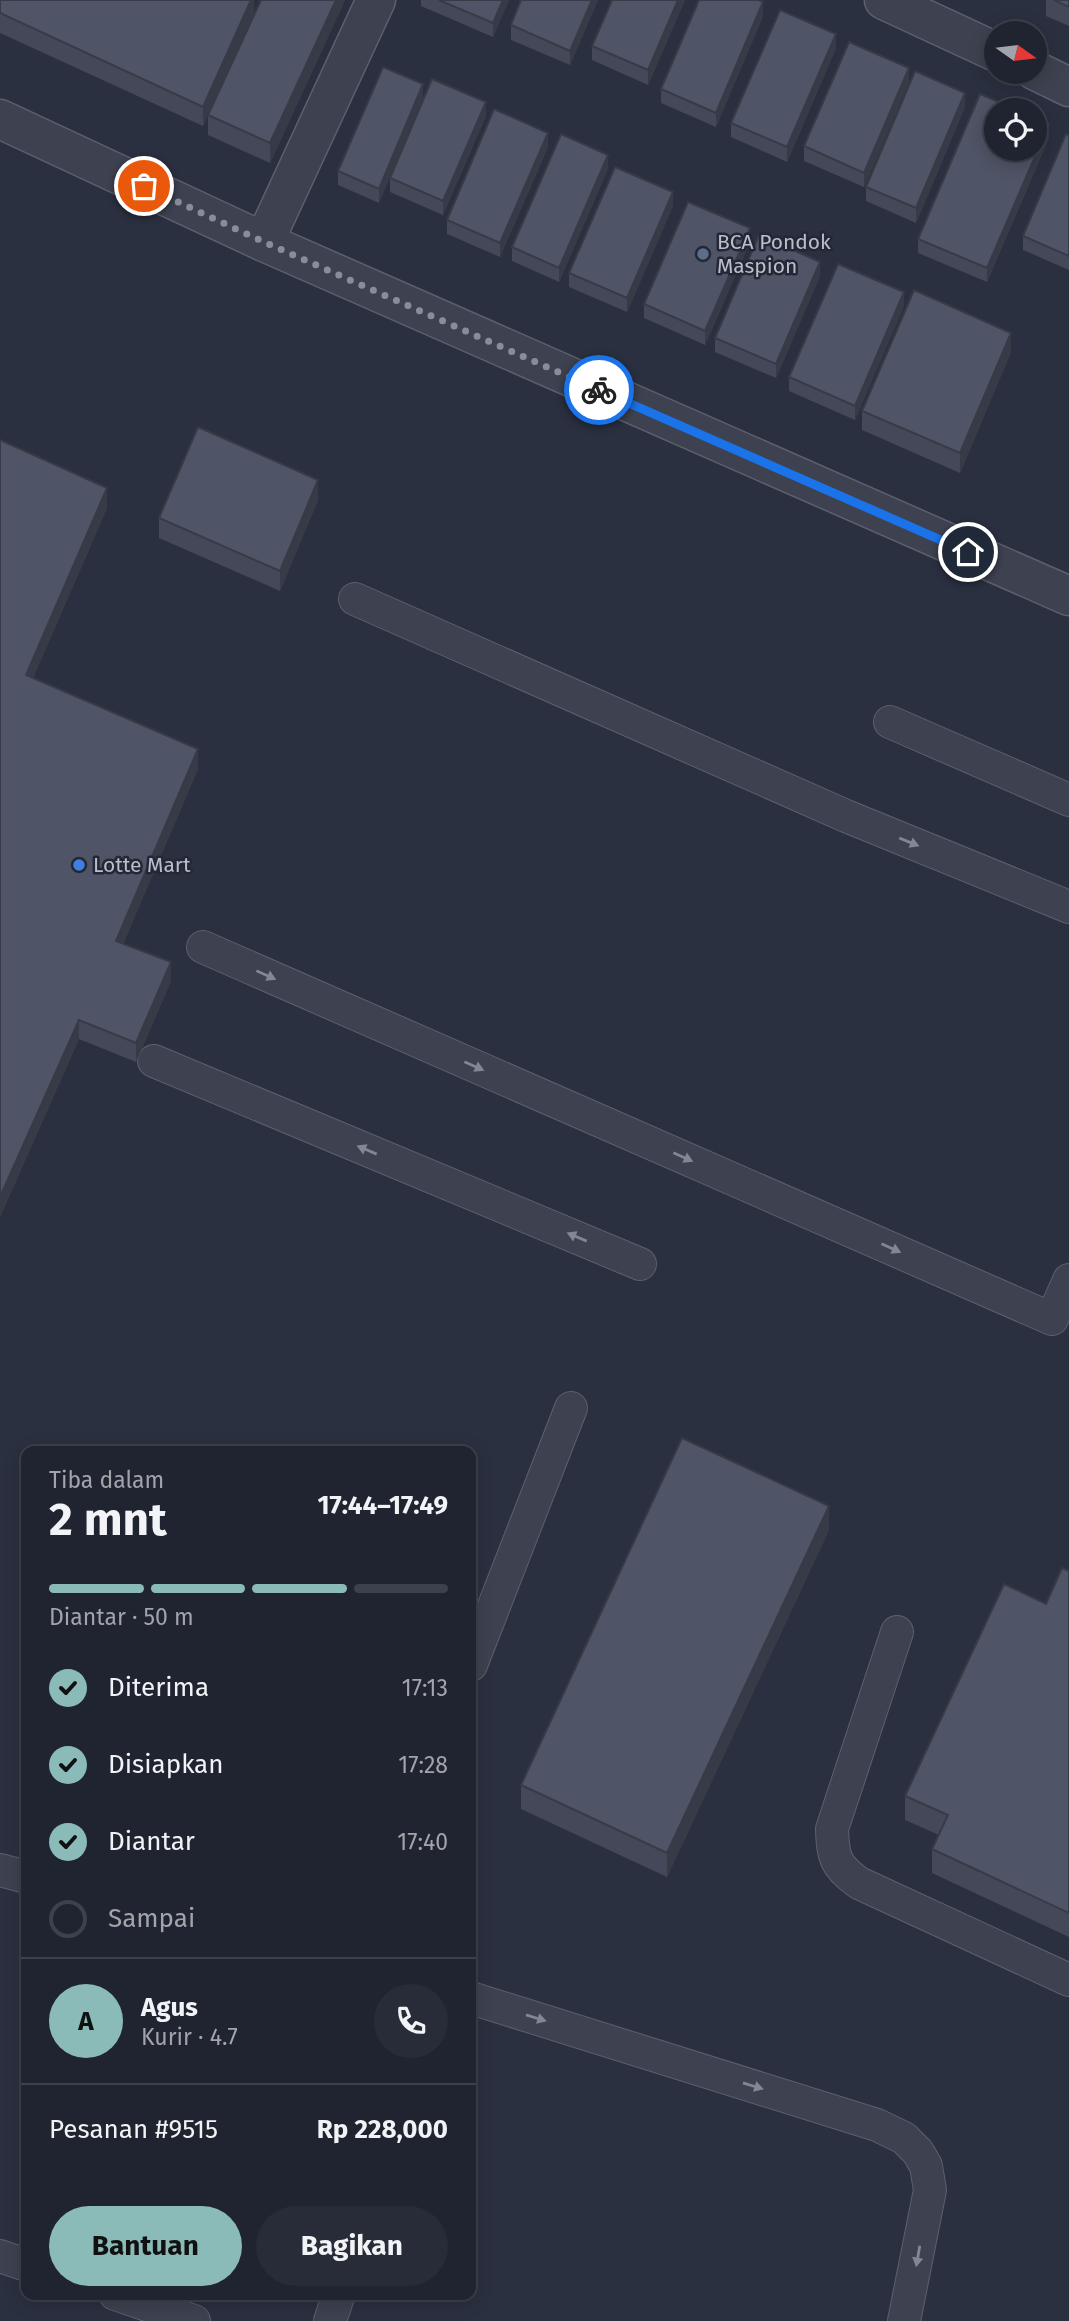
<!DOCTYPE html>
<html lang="id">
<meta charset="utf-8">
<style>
body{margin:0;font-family:"Fira Sans",sans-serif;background:#282c38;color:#f1f3f6;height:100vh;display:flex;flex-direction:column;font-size:26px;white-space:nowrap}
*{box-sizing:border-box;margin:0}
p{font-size:23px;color:#a2a4ab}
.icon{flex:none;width:38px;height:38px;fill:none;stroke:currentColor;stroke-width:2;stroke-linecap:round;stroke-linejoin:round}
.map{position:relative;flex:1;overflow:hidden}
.side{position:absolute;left:21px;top:1446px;width:455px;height:854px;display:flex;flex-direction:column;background:#202430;border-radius:14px;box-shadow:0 4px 18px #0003,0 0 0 2px #3d414c}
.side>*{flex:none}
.needle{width:46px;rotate:104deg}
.tools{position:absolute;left:984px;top:21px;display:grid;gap:14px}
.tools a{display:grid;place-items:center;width:63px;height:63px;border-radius:50%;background:#202430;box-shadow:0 4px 18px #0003,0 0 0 2px #3d414c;font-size:35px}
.pin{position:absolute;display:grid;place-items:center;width:60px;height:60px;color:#fff;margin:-30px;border:4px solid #fff;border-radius:50%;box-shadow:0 2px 7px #0007}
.courier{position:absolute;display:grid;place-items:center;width:70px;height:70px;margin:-35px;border:5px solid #1a73e8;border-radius:50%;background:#fff;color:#222;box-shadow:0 2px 9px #0007}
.headline em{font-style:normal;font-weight:700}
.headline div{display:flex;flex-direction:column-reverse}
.headline{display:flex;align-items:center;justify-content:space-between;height:119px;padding:0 28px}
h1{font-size:46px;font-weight:700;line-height:52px}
.bar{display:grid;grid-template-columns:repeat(4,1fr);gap:10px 7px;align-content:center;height:84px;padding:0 28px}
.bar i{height:9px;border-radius:5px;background:#3d414c}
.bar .selected{background:#8bbbb9}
.bar p{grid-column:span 4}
.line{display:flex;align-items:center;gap:18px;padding:0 28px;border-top:2px solid #3d414c}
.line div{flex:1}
.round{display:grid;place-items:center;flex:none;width:74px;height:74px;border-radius:37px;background:#282c38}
ol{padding:0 28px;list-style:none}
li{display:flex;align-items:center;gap:21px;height:77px}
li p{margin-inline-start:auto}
li .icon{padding:7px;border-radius:50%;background:#8bbbb9;color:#111;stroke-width:4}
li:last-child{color:#a2a4ab}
li i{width:38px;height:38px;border:4px solid #3d414c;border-radius:50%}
.primary-button{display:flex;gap:14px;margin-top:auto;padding:14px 28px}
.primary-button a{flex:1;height:80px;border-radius:42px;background:#8bbbb9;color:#111;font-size:28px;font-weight:700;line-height:80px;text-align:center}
.primary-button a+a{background:#282c38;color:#f1f3f6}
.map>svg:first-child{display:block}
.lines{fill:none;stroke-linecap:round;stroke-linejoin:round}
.lane-casing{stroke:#5c606e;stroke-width:34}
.street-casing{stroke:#5c606e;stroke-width:41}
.lane{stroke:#3e4250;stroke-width:32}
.street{stroke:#3e4250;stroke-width:38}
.wall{fill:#444858}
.shaded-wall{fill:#373b47}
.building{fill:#4f5466;stroke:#373b47;stroke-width:2}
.oneway{fill:#838693}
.done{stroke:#898c9a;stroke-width:7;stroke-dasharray:0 12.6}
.route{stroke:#1a73e8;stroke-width:9}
.service-dot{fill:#5c6f8a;stroke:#232736;stroke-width:2.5}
.shop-dot{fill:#3f7fe0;stroke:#232736;stroke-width:2.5}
.labels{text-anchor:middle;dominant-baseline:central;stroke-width:5;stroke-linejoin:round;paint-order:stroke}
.poi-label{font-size:21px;fill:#bbbeca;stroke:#232736;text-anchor:start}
</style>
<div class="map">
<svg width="1069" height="2321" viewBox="0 0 1069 2321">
<rect width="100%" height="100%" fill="#2b3040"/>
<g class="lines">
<defs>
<g id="lane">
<path d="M355,599l491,217 223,91"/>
<path d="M890,722l179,78"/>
<path d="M203,947l849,372 17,-39"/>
<path d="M154,1061l486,203"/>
<path d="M897,1632l-65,197c1,28 3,37 27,54l210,97"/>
<path d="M471,1665l100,-257"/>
<path d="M0,1870l26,7"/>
<path d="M471,1998l406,127 27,13 14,14 8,14 4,24 -26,131"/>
<path d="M0,2256l26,9"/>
<path d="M115,2294l79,27"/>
<path d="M330,2321l9,-27"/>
</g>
<g id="street">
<path d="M884,0l112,52"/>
<path d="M1034,70l35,17"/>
<path d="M0,119l264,123 805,354"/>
<path d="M264,242l112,-242"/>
</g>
</defs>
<use href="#lane" class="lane-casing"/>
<use href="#street" class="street-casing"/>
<use href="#lane" class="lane"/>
<use href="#street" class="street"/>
</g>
<g class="wall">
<path d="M0,0h254v14l-51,112 -203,-93z"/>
<path d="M345,0l-75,163 -62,-28v-20z"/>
<path d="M421,0h88l-16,37 -72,-31z"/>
<path d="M598,0l-28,65 -59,-25v-15z"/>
<path d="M685,0l-37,85 -56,-25v-14z"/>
<path d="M1046,0h23v26l-23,-10z"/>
<path d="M763,16l-47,111 -55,-24v-14z"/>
<path d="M836,48l-49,114 -56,-25v-14z"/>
<path d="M909,82l-45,105 -60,-26v-15z"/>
<path d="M423,99l-44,104 -41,-18v-14z"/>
<path d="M965,107l-49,116 -50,-22v-14z"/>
<path d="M486,116l-43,99 -53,-23v-14z"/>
<path d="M1069,136v134l-46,-20v-14z"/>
<path d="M1049,138l-62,144 -69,-29v-14z"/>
<path d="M548,147l-48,110 -53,-23v-14z"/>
<path d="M608,169l-49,113 -47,-21v-14z"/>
<path d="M673,206l-46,106 -58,-25v-14z"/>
<path d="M750,242l-45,103 -61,-27v-14z"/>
<path d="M820,276l-44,102 -61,-26v-14z"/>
<path d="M904,306l-49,114 -66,-29v-14z"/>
<path d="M1011,352l-51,121 -98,-43v-19z"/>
<path d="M0,440l107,68 -74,170 165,91 -75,175 48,37 -35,81 -57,-23 -79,178z"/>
<path d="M318,500l-38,91 -121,-53v-20z"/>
<path d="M829,1530l-162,347 -146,-68v-24z"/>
<path d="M1069,1571v366l-137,-64v-24l7,-14 -34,-15v-24l141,-192z"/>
</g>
<g class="shaded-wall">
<path d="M251,0h3v14l-51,112v-19z"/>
<path d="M336,0h9l-75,163v-20z"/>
<path d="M503,0h6l-16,37v-14z"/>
<path d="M592,0h6l-28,65v-14z"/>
<path d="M678,0h7l-37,85v-15z"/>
<path d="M763,2v14l-47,111v-14z"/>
<path d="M836,34v14l-49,114v-15z"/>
<path d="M909,68v14l-45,105v-14z"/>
<path d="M423,84v15l-44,104v-14z"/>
<path d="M965,93v14l-49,116v-15z"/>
<path d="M486,102v14l-43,99v-14z"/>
<path d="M1049,124v14l-62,144v-14z"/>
<path d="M548,133v14l-48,110v-14z"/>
<path d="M608,155v14l-49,113v-14z"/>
<path d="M673,192v14l-46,106v-14z"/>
<path d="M750,228v14l-45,103v-14z"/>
<path d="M820,262v14l-44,102v-14z"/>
<path d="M904,292v14l-49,114v-14z"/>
<path d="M1011,333v19l-51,121v-20z"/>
<path d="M318,480v20l-38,91v-20z"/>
<path d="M107,488v20l-81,186v-19z"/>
<path d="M198,749v20l-82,192v-20z"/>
<path d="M171,962v19l-35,81v-19z"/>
<path d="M79,1020v19l-79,178v-20z"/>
<path d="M829,1506v24l-162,347v-24z"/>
</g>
<g class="building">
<path d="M0,0h251l-48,107 -203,-94z"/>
<path d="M261,0h75l-66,143 -62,-28z"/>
<path d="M439,0h64l-10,23z"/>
<path d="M521,0h71l-22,51 -59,-26z"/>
<path d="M612,0h66l-30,70 -56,-24z"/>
<path d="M699,0h59l5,2 -47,111 -55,-24z"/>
<path d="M1054,0h15v7z"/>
<path d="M780,10l56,24 -49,113 -56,-24z"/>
<path d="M849,42l60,26 -45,105 -60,-27z"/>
<path d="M383,67l40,17 -44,105 -41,-18z"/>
<path d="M915,71l50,22 -49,115 -50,-21z"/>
<path d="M432,79l54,23 -43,99 -53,-23z"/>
<path d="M980,94l38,16h-22v39h38v-32l15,7 -62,144 -69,-29z"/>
<path d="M494,109l54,24 -48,110 -53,-23z"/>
<path d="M561,134l47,21 -49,113 -47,-21z"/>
<path d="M1066,134l3,2v120l-46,-20z"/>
<path d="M615,167l58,25 -46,106 -58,-25z"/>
<path d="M688,202l62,26 -45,103 -61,-27z"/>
<path d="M759,235l61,27 -44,102 -61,-26z"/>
<path d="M838,264l66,28 -49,114 -66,-29z"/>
<path d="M914,290l97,43 -51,120 -98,-42z"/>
<path d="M198,427l120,53 -38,91 -121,-53z"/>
<path d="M0,440l107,48 -81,187 172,74 -82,192 55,21 -35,81 -57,-23 -79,177z"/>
<path d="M682,1438l147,68 -162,347 -146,-68z"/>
<path d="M1062,1568l7,3v342l-137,-64 16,-34 -43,-19 99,-212 42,20z"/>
</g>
<defs><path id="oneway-solid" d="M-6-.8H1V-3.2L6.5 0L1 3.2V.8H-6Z" transform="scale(1.75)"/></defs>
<g class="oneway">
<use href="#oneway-solid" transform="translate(909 842) rotate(22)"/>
<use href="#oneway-solid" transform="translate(266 975) rotate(24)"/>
<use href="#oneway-solid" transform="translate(474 1066) rotate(24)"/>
<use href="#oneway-solid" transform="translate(367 1150) rotate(-157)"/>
<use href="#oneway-solid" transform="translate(683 1157) rotate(24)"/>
<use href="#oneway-solid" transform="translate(577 1237) rotate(-157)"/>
<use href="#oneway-solid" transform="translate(891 1248) rotate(24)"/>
<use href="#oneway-solid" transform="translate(536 2018) rotate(17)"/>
<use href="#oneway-solid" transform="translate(753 2086) rotate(17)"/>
<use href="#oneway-solid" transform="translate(918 2256) rotate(100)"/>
</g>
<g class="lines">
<path class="done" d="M144,186l120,56 335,148"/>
<path class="route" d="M599,390l369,162"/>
</g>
<circle class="service-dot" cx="703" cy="254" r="7"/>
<circle class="shop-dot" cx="79" cy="865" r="7"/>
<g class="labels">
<g class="poi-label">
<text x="717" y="242">BCA Pondok<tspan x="717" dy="24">Maspion</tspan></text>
<text x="93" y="865">Lotte Mart</text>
</g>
</g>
</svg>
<div class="tools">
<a><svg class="needle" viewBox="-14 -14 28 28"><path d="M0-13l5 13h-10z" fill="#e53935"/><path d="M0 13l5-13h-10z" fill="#a2a4ab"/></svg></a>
<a><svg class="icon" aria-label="locate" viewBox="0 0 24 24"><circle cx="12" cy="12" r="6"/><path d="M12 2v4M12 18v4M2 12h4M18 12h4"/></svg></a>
</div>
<div class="pin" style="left:144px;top:186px;background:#ea580c"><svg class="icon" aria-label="bag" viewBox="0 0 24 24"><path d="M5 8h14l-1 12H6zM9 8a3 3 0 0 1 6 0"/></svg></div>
<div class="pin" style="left:968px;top:552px;background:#1f2937"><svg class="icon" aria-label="home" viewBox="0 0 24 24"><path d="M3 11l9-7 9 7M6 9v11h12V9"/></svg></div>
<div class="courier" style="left:599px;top:390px"><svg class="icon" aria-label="bike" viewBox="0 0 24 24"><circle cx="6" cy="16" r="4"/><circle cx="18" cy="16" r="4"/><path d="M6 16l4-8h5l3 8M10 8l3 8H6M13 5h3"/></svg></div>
<section class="side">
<div class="headline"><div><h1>2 mnt</h1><p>Tiba dalam</p></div><em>17:44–17:49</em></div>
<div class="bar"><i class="selected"></i><i class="selected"></i><i class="selected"></i><i></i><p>Diantar · 50 m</p></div>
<ol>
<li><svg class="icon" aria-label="check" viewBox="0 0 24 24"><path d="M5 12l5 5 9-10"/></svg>Diterima<p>17:13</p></li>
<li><svg class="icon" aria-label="check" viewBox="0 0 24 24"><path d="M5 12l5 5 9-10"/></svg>Disiapkan<p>17:28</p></li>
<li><svg class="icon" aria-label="check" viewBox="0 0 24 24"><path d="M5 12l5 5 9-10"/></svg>Diantar<p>17:40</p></li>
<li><i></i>Sampai</li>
</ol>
<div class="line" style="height:126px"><b class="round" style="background:#8bbbb9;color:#111">A</b><div><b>Agus</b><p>Kurir · 4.7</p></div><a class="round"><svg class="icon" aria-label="phone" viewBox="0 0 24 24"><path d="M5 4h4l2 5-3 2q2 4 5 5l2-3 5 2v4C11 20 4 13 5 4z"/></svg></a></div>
<div class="line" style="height:91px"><div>Pesanan #9515</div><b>Rp 228,000</b></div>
<div class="primary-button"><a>Bantuan</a><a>Bagikan</a></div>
</section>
</div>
